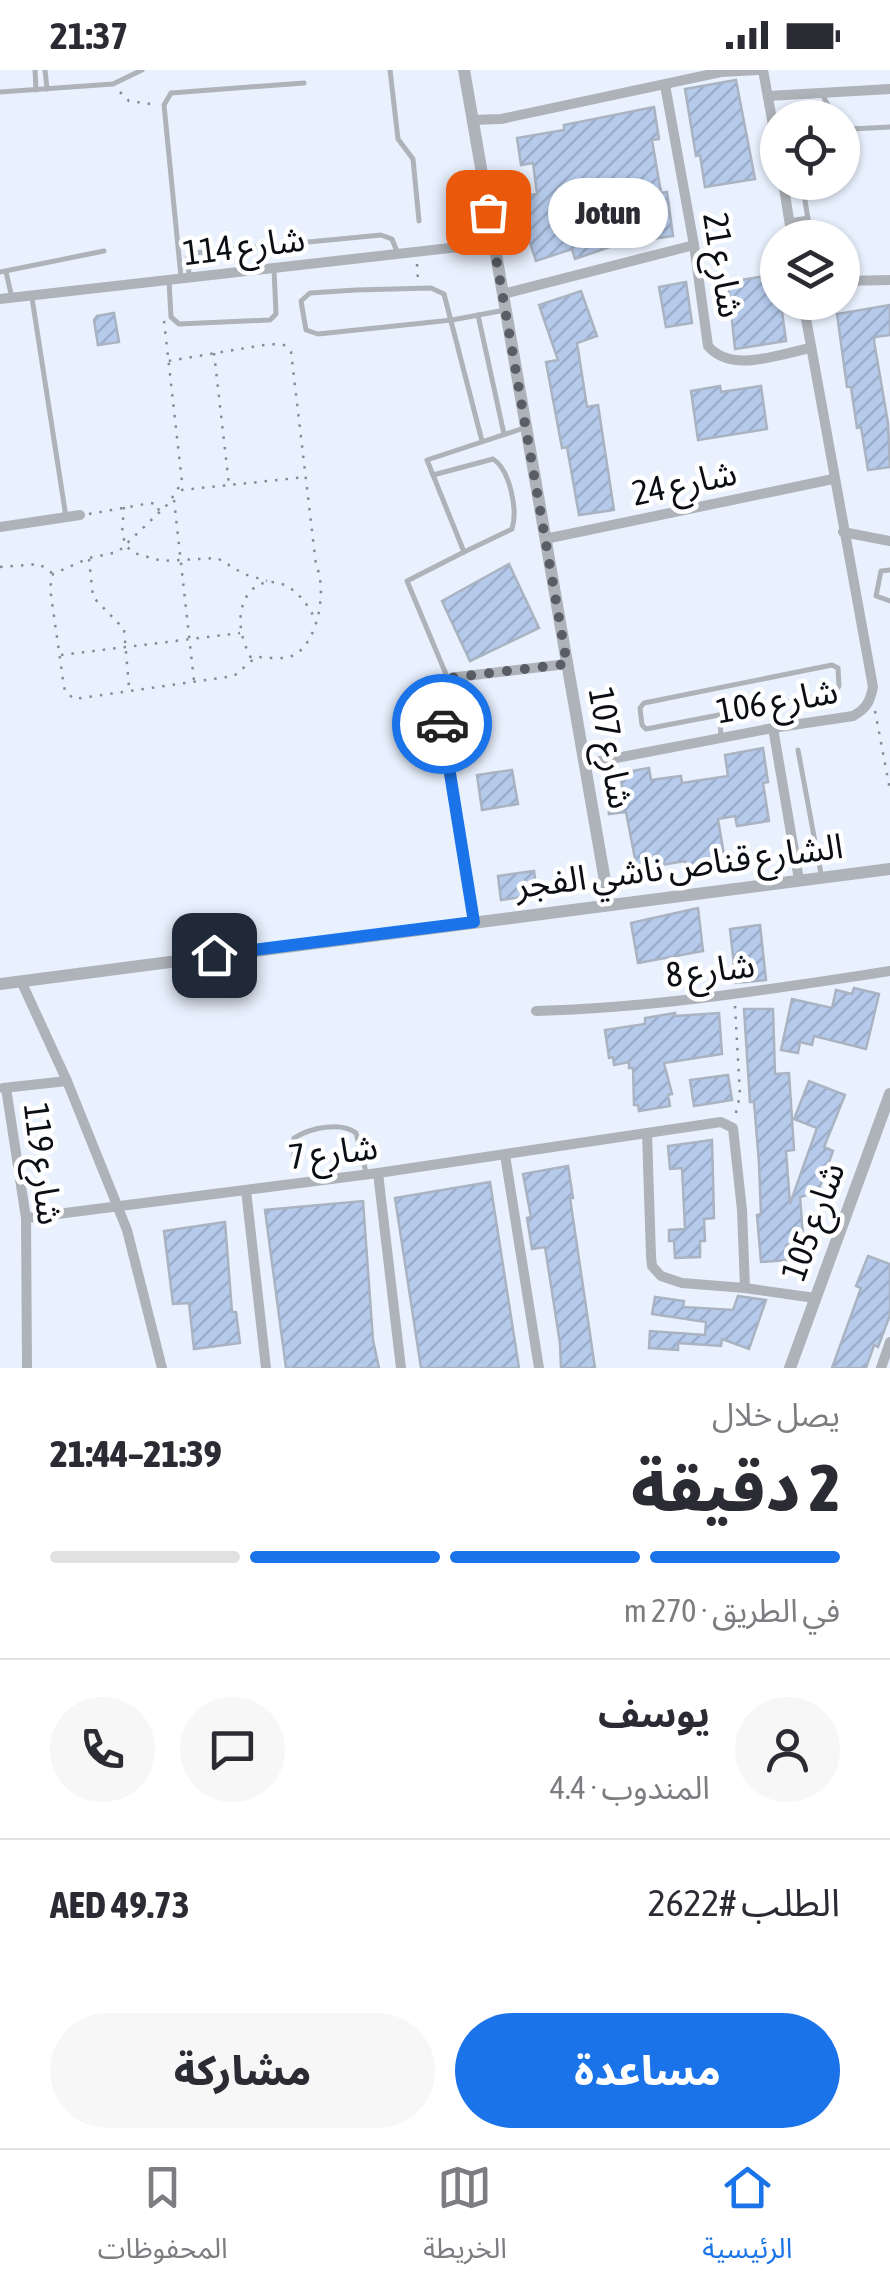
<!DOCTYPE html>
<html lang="ar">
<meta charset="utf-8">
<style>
body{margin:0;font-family:"Asap Condensed","Noto Sans Arabic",sans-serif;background:#f7f7f7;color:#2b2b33;direction:rtl;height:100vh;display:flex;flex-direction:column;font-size:38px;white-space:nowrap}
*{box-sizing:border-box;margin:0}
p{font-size:32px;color:#7c7c81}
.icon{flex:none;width:55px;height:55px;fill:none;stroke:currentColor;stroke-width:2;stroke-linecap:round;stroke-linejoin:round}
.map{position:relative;height:1298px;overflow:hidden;direction:ltr}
.panel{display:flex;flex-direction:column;background:#fff;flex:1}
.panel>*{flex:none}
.tools{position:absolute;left:760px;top:30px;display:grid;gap:20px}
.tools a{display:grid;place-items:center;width:100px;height:100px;border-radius:50%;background:#fff;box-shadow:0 2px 8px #0004;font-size:50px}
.pin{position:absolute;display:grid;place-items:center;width:85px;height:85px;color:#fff;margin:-42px;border-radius:20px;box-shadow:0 5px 15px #0006}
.courier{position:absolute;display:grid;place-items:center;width:100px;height:100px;margin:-50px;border:8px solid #1a73e8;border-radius:50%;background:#fff;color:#222;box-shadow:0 2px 12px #0007}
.bubble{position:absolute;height:70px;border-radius:35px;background:#fff;box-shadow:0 2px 8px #0004;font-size:32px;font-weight:800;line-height:70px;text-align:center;direction:rtl}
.overview em{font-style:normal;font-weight:800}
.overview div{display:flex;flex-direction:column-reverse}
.overview{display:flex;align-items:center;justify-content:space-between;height:170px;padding:0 50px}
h1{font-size:65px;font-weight:800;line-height:75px}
.bar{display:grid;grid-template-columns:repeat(4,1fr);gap:15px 10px;align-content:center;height:120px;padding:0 50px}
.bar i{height:12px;border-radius:8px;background:#e1e1e2}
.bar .on{background:#1a73e8}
.bar p{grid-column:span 4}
.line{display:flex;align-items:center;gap:25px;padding:0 50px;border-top:2px solid #e1e1e2}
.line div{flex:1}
.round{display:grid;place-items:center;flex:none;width:105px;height:105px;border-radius:52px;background:#f7f7f7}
.action{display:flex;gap:20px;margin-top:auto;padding:20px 50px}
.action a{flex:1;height:115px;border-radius:60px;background:#1a73e8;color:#fff;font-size:40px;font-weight:800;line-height:115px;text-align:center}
.action a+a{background:#f7f7f7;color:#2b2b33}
.status{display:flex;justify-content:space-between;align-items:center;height:70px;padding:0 50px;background:#fff;direction:ltr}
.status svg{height:28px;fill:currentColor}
.dock{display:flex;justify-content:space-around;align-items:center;height:140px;border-top:2px solid #e1e1e2;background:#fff;font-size:28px;color:#7c7c81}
.dock a{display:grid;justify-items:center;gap:5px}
.dock .on{color:#1a73e8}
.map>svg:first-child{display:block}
.building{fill:url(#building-hatch);stroke:#a9b3c1;stroke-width:2.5}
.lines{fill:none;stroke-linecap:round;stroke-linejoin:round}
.path{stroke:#868c96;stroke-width:2.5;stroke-dasharray:2.5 8;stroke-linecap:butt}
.service{stroke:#aeb3b9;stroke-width:5}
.minor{stroke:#aeb3b9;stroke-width:10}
.tertiary{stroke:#aeb3b9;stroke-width:12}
.done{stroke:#595d65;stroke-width:10;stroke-dasharray:0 18}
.route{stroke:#1a73e8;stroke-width:12}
.labels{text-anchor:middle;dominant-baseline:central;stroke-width:9;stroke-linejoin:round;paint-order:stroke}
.street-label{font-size:35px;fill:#0b0e13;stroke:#fff}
</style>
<div class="status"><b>21:37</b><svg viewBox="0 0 49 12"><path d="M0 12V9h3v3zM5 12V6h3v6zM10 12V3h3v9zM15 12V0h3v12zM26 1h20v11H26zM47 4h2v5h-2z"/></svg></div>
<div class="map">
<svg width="890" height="1298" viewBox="0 0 890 1298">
<defs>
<pattern id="building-hatch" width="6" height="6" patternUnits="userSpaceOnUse" patternTransform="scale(2.5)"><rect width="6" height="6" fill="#b6cbec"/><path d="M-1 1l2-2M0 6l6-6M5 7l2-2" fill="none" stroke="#9badca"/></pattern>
</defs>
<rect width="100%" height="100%" fill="#e9f1fe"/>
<g class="building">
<path d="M736,10l19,99 -50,8 -5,-32 -4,1 -11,-67z"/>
<path d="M654,37l5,32 -7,1 9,53 6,-1 6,44 -28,4 -9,-57 -29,4 23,53 -55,19 -3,-10 -36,12 -17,-52 -7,1 -2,-12 27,-4 -4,-31 -12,2 -4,-27 47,-8v-5z"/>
<path d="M778,204v30h3l5,37 -51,8 -7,-67z"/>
<path d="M686,212l6,41 -26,4 -7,-40z"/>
<path d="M581,221l16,45 -20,7 10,64 11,-2 16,105 -35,5 -12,-68 -5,1 -16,-86 12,-2 -19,-55z"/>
<path d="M890,235v30l-15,2 -1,4 14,82 2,44 -22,3 -7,-43 -4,1 -6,-41h-4l-10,-73z"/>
<path d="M114,243l5,29 -21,3 -4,-25 3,-4z"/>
<path d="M720,316l1,6 40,-6 6,43 -69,11 -7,-49z"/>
<path d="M509,494l30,64 -69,33 -28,-60z"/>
<path d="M763,678l5,34 -5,1 6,38 -32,5 -2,-10 -17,3 7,42 -39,6 -1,-6 -48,8 -11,-57 -17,2 -1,-15 16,-1 -4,-25 29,-5 2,12 30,-4 1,7 46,-7 -3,-21z"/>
<path d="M512,700l6,34 -36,6 -5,-35z"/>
<path d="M534,801l3,24 -36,5 -3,-24z"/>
<path d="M698,838l5,43 -65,12 -7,-40z"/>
<path d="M760,855l6,55 -30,3 -6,-54z"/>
<path d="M854,918l25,6 -13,55 -52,-13 -2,9 -12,-3 -2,11 -17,-3 11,-51 40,9 4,-18 16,4z"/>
<path d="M744,939h29l2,65 14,-1 5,77 -8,1 4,53 27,-76 -23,-9 15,-38 36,14 -21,52 9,4 -15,41 -18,5 3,39 -12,1 1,7 -6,1 1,15 -26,2 -4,-47 4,-1 -2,-51 -5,-61h-4z"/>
<path d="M675,943v3l44,-3 3,41 -58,9 8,31 -4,1 2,11 -31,5 -1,-6h-4l-1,-37h-4v-6l-15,3 -1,-8 -4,1 -4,-28 40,-6v-6z"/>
<path d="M728,1005l4,25 -38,6 -4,-26z"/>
<path d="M712,1070l2,78 -10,1 1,22h-5v16l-25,1 -1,-17h-5v-11l16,-1 -3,-61 -12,1 -2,-23z"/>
<path d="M568,1096l5,32h-3l25,170h-34l-1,-25 -15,-96 -13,2 -5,-31 4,-1 -8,-43z"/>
<path d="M490,1112l29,186h-98l-26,-170z"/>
<path d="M363,1131l10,139 6,28h-93l-21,-158z"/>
<path d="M225,1152l7,90h4l4,31 -46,6 -5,-46 -16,1 -9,-73z"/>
<path d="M868,1186l22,8v51l-12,32 -4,-2 -8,23h-34l29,-80 -5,-2z"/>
<path d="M738,1226l28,4 -17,49 -27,-10 -1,7 -43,-3v7l-29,-2 1,-17 55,4 1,-13 -54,-8 3,-17 29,4 -1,6 50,3z"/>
</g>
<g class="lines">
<g class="path">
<path d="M120,22l9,9 29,4"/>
<path d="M417,194l1,17"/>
<path d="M164,251l18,161 -13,21 -51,49 -29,6 -36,16 -3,14 13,92 2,11 9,8 160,-23 22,-19c13,0 28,4 40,-3 23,-15 31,-66 20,-89l-25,-213 -7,-7 -14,-1 -102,17"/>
<path d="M214,283l15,132"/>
<path d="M181,420l125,-13"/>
<path d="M174,430l20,181"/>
<path d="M124,437l-2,26 4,13 8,7 28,8 55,-3 27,16 23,7"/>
<path d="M89,444l62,-11 6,1 2,7"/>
<path d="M89,489l4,38 31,32 5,58"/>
<path d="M0,497l39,-3 13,9"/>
<path d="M61,585l179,-22"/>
<path d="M251,588c-36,-67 29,-111 64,-39"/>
<path d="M875,641l15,79"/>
<path d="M735,936l5,89 -5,22"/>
</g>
<g class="service">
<path d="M35,0l1,20"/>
<path d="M45,0l2,19"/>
<path d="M390,0l8,69 15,20 6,62"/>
<path d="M0,22l113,-8 29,-14"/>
<path d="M823,26l12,22"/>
<path d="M842,56l8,3 40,-2"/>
<path d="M802,112l9,56"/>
<path d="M789,151l19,-3"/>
<path d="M0,202l104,-21"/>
<path d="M6,202l6,26"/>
<path d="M189,206l-1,-19 7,-4 186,-18 11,4 6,15"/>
<path d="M181,207l-17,-172 7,-12 133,-10"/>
<path d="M169,211l2,36 8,7 91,-4 6,-6 -2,-45"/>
<path d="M32,228l34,219"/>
<path d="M478,245l26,119"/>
<path d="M482,371l-38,-147 -13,-6 -75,2 -46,3 -9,8 5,29 12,4 134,-14 53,-10"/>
<path d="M433,405l60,-16c17,11 25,51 19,70l-48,23"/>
<path d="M890,500l-9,1 -5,25 14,5"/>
<path d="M832,595l6,3 1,18 -5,7 -188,36 -4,-4 -2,-17 4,-5z"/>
<path d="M448,609l-41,-98 57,-29 -37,-92 97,-32"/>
<path d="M720,646l1,22"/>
<path d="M798,680l23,124"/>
<path d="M294,1092v-24c16,-10 47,-17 62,-5l10,39"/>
</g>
<g class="minor">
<path d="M763,0l15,83"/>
<path d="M665,15l29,160 14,101c24,28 70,8 103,2"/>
<path d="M768,26l122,-7"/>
<path d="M472,50l29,-1 220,-47 37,-2"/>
<path d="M783,112l9,56"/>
<path d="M842,211l48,-1"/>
<path d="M503,224l191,-49"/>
<path d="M0,229l494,-56"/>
<path d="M0,457l80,-12"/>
<path d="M843,462l47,9"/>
<path d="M545,469l288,-60"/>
<path d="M773,658l26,152"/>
<path d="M585,694l188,-36 80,-12c13,-7 17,-14 20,-29l-70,-385"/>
<path d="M474,852l-37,-224c4,-12 7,-19 20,-21l110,-13"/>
<path d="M21,911l46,100 60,149 35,138"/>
<path d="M536,941c119,-3 236,-22 354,-40"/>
<path d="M3,1018l64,-7"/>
<path d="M6,1018l20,130 1,150"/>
<path d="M647,1063l4,123 1,10 9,10 21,7 63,5 70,10"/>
<path d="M505,1085l34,213"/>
<path d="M378,1103l23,195"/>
<path d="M246,1120l20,178"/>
<path d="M26,1148l352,-45 343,-51 12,6 9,82 3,78"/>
<path d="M881,1298l9,-26"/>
</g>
<g class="tertiary">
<path d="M464,0l145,834"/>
<path d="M0,914l890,-115"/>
<path d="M790,1298l100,-274"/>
</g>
</g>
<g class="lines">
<path class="done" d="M442,654c-4,-18 -7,-31 6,-46l119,-14 -79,-452"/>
<path class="route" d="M214,885l260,-33 -32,-198"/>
</g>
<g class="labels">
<g class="street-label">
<text transform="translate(244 175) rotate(-7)">شارع 114</text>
<text transform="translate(724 195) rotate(81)">شارع 21</text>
<text transform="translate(684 412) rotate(-12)">شارع 24</text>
<text transform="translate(777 630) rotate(-10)">شارع 106</text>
<text transform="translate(612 678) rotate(80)">شارع 107</text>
<text transform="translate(679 795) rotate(-7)">الشارع قناص ناشي الفجر</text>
<text transform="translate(710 899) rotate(-7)">شارع 8</text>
<text transform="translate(333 1081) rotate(-7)">شارع 7</text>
<text transform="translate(44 1094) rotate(83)">شارع 119</text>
<text transform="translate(812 1151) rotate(-70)">شارع 105</text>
</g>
</g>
</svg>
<div class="tools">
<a><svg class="icon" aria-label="locate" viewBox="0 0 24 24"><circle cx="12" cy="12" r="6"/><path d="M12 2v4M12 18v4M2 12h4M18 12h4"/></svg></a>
<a><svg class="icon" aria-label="layers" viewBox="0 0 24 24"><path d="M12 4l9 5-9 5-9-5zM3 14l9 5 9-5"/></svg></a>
</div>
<div class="pin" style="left:488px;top:142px;background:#ea580c"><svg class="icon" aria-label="bag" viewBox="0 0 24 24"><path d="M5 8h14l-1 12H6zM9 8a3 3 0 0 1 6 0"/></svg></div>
<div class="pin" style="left:214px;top:885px;background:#1f2937"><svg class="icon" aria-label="home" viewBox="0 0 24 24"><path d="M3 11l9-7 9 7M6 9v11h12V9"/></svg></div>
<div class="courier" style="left:442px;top:654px"><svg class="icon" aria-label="car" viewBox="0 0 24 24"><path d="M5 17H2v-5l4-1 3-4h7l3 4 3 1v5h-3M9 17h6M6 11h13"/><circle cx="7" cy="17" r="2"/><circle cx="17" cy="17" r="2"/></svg></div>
<div class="bubble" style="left:548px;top:108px;width:120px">Jotun</div>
</div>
<section class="panel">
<div class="overview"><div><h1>2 دقيقة</h1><p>يصل خلال</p></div><em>21:39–21:44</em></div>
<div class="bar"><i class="on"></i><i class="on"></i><i class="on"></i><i></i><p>في الطريق · 270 m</p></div>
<div class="line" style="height:180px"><a class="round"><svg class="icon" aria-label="person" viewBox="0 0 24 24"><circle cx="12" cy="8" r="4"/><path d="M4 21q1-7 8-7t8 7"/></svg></a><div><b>يوسف</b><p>المندوب · 4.4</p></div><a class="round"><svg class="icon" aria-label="chat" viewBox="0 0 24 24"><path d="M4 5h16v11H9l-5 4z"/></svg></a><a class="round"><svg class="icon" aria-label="phone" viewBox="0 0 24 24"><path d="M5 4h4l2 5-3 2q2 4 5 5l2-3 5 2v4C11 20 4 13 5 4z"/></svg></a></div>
<div class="line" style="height:130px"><div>الطلب #2622</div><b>AED 49.73</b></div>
<div class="action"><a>مساعدة</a><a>مشاركة</a></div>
</section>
<nav class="dock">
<a class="on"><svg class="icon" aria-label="home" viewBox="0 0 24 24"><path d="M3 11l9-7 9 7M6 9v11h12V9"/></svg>الرئيسية</a>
<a><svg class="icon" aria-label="map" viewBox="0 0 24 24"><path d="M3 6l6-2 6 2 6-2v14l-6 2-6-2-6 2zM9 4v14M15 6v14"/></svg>الخريطة</a>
<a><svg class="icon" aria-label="saved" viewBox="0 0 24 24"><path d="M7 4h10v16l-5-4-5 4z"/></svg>المحفوظات</a>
</nav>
